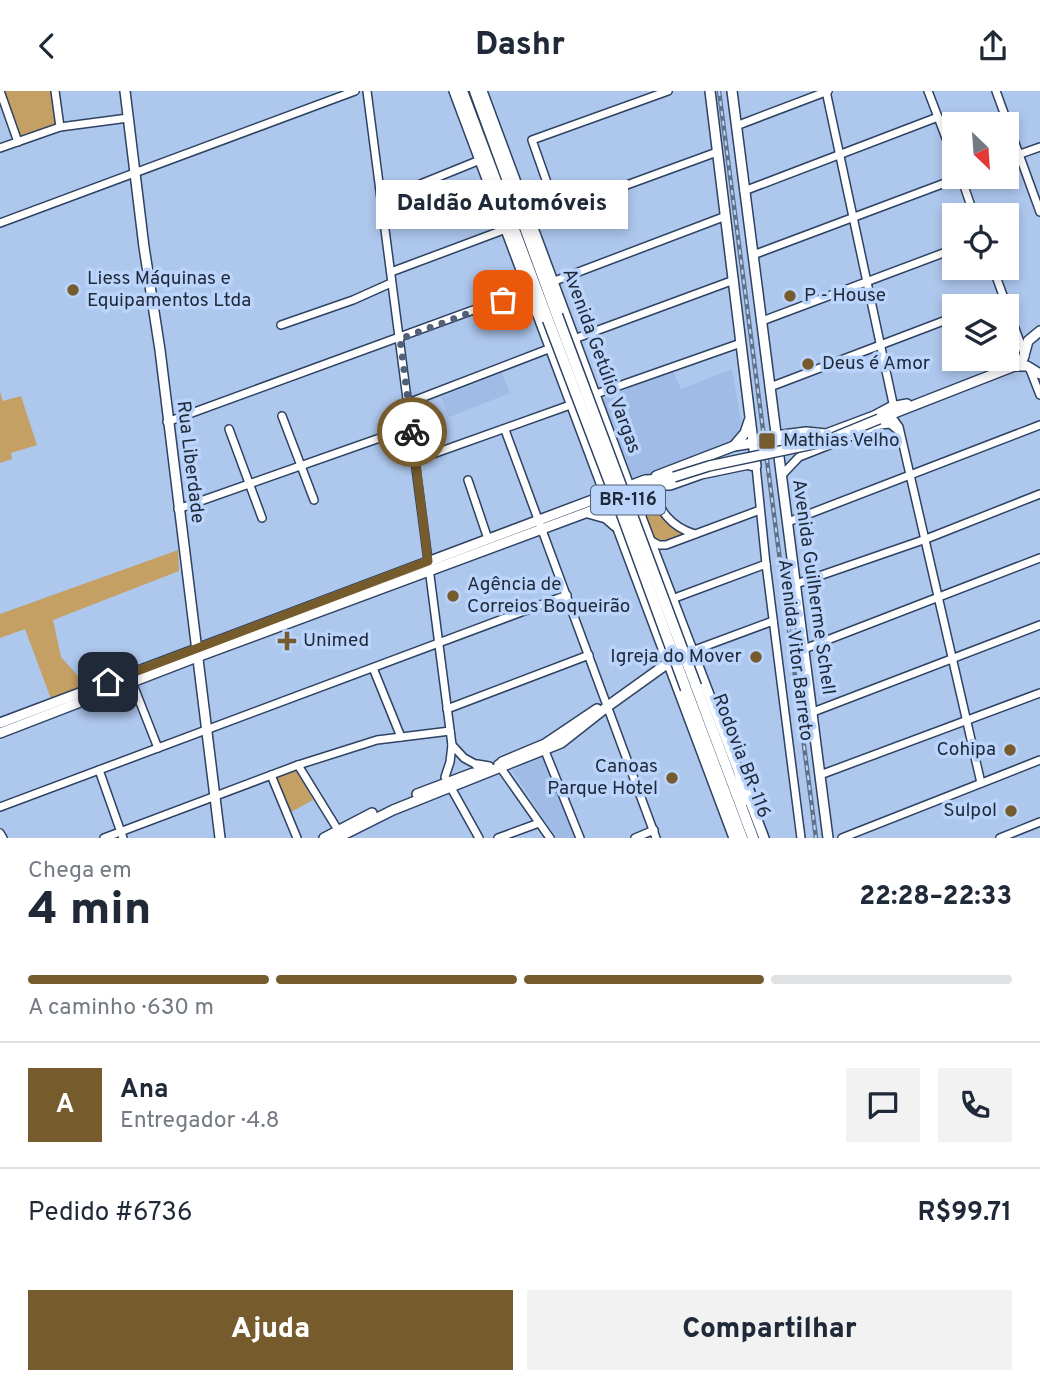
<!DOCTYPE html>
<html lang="pt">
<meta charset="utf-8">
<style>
body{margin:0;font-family:Overpass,sans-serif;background:#f2f2f3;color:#1f2937;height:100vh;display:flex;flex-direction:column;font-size:26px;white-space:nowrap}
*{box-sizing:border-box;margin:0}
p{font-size:23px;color:#747a83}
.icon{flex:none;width:38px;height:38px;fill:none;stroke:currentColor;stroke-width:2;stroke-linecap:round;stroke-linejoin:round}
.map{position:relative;height:747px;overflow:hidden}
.panel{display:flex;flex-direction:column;background:#fff;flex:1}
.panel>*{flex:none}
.needle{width:46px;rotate:155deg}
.buttons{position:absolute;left:942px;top:21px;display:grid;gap:14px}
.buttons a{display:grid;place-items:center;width:77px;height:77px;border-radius:0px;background:#fff;box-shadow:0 4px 10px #0003;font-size:35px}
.pin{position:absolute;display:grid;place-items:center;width:60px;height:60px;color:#fff;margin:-30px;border-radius:14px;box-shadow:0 4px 10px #0006}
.courier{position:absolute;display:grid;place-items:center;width:70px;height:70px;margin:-35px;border:5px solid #765b2d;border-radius:50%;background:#fff;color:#222;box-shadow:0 2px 9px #0007}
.bubble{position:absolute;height:49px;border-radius:0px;background:#fff;box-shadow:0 4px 10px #0003;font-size:23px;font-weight:800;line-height:49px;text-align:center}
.overview em{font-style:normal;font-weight:800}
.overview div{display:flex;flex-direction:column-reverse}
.overview{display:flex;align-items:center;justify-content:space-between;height:119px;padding:0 28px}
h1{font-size:46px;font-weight:800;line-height:52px}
.bar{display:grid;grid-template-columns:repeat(4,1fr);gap:10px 7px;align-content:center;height:84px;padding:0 28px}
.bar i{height:9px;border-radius:5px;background:#e0e1e3}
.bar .selected{background:#765b2d}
.bar p{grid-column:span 4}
.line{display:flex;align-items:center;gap:18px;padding:0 28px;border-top:2px solid #e0e1e3}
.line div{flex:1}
.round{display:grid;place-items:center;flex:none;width:74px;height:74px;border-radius:0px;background:#f2f2f3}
.cta{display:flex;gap:14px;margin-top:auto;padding:14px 28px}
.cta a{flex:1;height:80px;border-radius:0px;background:#765b2d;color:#fff;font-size:28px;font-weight:800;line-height:80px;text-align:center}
.cta a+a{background:#f2f2f3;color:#1f2937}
header{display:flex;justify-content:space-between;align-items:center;height:91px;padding:0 28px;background:#fff;font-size:32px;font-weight:800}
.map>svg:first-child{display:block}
.built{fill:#9fbbe6}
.green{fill:#c4a065}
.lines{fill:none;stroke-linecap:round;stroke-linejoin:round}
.minor-casing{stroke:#2e4262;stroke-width:10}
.major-casing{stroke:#2e4262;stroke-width:12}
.highway-casing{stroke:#2e4262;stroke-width:13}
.minor{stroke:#fff;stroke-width:7}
.major{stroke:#fff;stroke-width:9}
.highway{stroke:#fff;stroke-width:10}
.rail-casing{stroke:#61718a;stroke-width:4.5}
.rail{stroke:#bbd4fb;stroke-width:2;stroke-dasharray:5;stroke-linecap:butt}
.major-bridge-casing{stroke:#2e4262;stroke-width:12;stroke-linecap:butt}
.highway-bridge-casing{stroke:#2e4262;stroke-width:13;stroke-linecap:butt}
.major-bridge{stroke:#fff;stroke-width:9}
.highway-bridge{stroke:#fff;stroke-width:10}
.done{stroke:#526178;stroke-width:7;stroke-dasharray:0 12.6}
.route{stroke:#765b2d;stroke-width:9}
.poi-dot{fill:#765b2d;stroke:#bbd4fb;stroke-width:2.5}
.labels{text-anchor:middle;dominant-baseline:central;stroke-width:7;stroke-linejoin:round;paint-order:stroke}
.shield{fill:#bbd4fb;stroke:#4f5d73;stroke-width:2}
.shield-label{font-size:18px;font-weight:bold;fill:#212a39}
.poi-label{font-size:19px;fill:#212a39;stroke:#bbd4fb;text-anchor:start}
.street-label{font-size:19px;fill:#212a39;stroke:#bbd4fb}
</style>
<header><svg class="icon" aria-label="back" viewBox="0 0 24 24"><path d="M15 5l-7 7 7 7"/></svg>Dashr<svg class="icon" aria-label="share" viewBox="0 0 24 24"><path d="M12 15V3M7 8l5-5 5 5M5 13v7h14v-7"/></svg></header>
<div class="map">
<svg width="1040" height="747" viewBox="0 0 1040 747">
<rect width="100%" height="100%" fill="#aec7ed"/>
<g class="built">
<path d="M732,278l9,53 -4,13 -12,10 -91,35 -32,-81 71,-28 8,18z"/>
<path d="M502,282l8,20 -61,24 -8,-20z"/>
<path d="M544,666l33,81h-21l-44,-68z"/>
</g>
<g class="green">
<path d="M4,0h47l5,33 -36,13z"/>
<path d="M0,301l3,9 18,-5 16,49 -26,8 1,6 -12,4z"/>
<path d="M655,405l6,17 23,22c-11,5 -19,10 -31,3 -6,-14 -15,-32 2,-42z"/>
<path d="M178,459l1,21 -126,49 8,37 25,28 -35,14 -26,-70 -25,9v-24z"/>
<path d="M297,679l16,30 -22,12 -15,-34z"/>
</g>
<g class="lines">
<defs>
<g id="minor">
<path d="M0,0l18,51"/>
<path d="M55,0l5,36"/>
<path d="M367,0l85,654 -2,17 -5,15 34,61"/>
<path d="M826,0l68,317"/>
<path d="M928,0l26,68"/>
<path d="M996,0l44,121"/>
<path d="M736,35l92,-35"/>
<path d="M0,57l60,-21 68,-9"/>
<path d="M1006,68l34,-12"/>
<path d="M961,86l13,38"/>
<path d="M744,100l194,-74"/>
<path d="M381,109l99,-40"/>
<path d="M557,120l-25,-71 136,-49"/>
<path d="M531,129l186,-68"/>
<path d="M0,132l355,-132"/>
<path d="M753,164l208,-78"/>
<path d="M993,177l32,88"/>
<path d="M391,181l115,-43"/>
<path d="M552,191l174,-66"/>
<path d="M980,215l24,-9"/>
<path d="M762,230l192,-72"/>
<path d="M281,234l72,-25 38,-17"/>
<path d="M574,248l160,-59"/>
<path d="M1029,276l11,28"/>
<path d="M770,296l184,-70"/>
<path d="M596,303l145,-51"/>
<path d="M408,312l143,-55"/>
<path d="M282,325l32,84"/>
<path d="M885,325l9,4 5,7 82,356"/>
<path d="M167,331l361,-132"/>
<path d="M229,338l33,89"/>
<path d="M505,339l151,408"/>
<path d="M416,369l157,-56"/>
<path d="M756,375l10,98 35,274"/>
<path d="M781,385l18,-19 81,-32 10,-1 9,7"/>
<path d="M468,389l20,59"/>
<path d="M660,394c-8,24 14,43 35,49"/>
<path d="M178,418l233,-82"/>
<path d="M788,431l252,-97"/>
<path d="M650,449l9,5h7l94,-35"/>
<path d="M796,493l130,-45 114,-45"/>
<path d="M672,508l94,-35"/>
<path d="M804,558l236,-91"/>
<path d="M692,560l81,-30"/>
<path d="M373,577l28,69"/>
<path d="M132,591l26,66"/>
<path d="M447,618l142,-54"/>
<path d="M813,621l227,-87"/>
<path d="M452,654l12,13 13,7 1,4"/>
<path d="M545,660l35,87"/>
<path d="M498,673l52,74"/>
<path d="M298,674l40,65"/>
<path d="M99,679l24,68"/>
<path d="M271,684l26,63"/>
<path d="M820,684l220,-82"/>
<path d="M0,716l567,-212"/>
<path d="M0,742l3,5"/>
<path d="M104,747l194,-73 79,-25 73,-9"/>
<path d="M498,747l41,-15"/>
<path d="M635,747l19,-8"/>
<path d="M842,747l198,-78"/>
<path d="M1000,747l40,-16"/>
</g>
<g id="major">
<path d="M125,0l19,156 16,103 60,488"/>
<path d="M454,0l280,747"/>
<path d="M482,0l147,395 135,352"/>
<path d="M710,0l46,375 -6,-1"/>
<path d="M732,0l96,747"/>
<path d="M1014,275h13l13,8"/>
<path d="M879,328l133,-52 11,-8 5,-18 12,-10"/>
<path d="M775,345l31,-4 20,2 48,-18 17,-9 16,-3"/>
<path d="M734,355l11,-13 4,-12"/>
<path d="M656,385l78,-30 19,-3"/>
<path d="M663,394h7l31,-11 53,-11"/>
<path d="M624,397l21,-8 23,-1"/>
<path d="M628,406l46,-20"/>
<path d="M588,422l18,5 9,8"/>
<path d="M641,424l3,-13 11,-14"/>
<path d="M0,632l611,-230"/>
<path d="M0,642l197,-76 415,-154"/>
<path d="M502,671l43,-18 52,-35"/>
<path d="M477,674l12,2"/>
<path d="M417,703l56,-21"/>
<path d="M324,747l48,-25"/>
<path d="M337,747l56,-28 168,-67 47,-37 60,-43"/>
</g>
<g id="highway">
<path d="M462,0l86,229"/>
<path d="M475,0l82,224"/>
<path d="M696,595l57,152"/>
<path d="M686,598l56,149"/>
<path d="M740,684l5,25"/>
</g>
</defs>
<use href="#minor" class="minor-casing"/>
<use href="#major" class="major-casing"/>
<use href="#highway" class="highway-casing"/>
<use href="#minor" class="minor"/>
<use href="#major" class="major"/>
<use href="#highway" class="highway"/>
<defs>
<path id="rail" d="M719,0l97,747"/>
</defs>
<use href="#rail" class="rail-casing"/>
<use href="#rail" class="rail"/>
<defs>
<path id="major-bridge" d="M674,386l35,-11 114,-24 56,-23"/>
<g id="highway-bridge">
<path d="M557,224l139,371"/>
<path d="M548,229l75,197 63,172"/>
</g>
</defs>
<use href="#major-bridge" class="major-bridge-casing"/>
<use href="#highway-bridge" class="highway-bridge-casing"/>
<use href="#major-bridge" class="major-bridge"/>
<use href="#highway-bridge" class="highway-bridge"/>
</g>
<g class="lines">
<path class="done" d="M412,341l-12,-93 103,-39"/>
<path class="route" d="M108,591l320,-121 -16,-129"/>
</g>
<g class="poi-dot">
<circle cx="73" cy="199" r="7"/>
<circle cx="790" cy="205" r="7"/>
<circle cx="808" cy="273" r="7"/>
<rect x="758" y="341" width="18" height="18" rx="3.5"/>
<circle cx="453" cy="505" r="7"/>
<path d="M283.5 539.5h7v7h7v7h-7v7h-7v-7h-7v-7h7z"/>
<circle cx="756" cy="566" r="7"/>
<circle cx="1010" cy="659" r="7"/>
<circle cx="672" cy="687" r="7"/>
<circle cx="1011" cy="720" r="7"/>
</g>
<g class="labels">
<rect class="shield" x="591" y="394.5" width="74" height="29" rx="5"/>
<g class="shield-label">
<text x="628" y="409">BR-116</text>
</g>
<g class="poi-label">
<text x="87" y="188">Liess Máquinas e<tspan x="87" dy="22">Equipamentos Ltda</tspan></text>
<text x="804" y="205">P - House</text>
<text x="822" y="273">Deus é Amor</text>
<text x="783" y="350">Mathias Velho</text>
<text x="467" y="494">Agência de<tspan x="467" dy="22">Correios Boqueirão</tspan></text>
<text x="303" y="550">Unimed</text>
<text x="742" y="566" text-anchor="end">Igreja do Mover</text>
<text x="996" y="659" text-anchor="end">Cohipa</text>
<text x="658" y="676" text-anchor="end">Canoas<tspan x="658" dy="22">Parque Hotel</tspan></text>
<text x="997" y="720" text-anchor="end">Sulpol</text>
</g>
<g class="street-label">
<text transform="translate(601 270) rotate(70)">Avenida Getúlio Vargas</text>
<text transform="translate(190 371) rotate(83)">Rua Liberdade</text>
<text transform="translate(813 496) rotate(82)">Avenida Guilherme Schell</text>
<text transform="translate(795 559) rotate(83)">Avenida Vitor Barreto</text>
<text transform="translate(741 665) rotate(69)">Rodovia BR-116</text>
</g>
</g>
</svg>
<div class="buttons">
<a><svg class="needle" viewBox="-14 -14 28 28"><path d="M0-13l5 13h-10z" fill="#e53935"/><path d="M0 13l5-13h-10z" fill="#747a83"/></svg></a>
<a><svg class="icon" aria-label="locate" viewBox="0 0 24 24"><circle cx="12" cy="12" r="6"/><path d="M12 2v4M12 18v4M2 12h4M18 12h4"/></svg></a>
<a><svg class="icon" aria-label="layers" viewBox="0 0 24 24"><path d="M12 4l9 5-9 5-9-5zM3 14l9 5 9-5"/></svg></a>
</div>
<div class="pin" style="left:503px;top:209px;background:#ea580c"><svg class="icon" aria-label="bag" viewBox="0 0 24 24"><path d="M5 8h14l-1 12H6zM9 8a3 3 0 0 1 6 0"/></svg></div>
<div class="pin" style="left:108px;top:591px;background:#1f2937"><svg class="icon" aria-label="home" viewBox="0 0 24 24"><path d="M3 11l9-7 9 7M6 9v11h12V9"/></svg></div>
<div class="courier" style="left:412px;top:341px"><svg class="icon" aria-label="bike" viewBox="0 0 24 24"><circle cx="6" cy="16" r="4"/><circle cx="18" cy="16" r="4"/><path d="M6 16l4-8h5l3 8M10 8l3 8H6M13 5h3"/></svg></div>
<div class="bubble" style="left:376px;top:89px;width:252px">Daldão Automóveis</div>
</div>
<section class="panel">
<div class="overview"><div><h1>4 min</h1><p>Chega em</p></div><em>22:28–22:33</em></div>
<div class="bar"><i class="selected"></i><i class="selected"></i><i class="selected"></i><i></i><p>A caminho · 630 m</p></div>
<div class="line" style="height:126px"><b class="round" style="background:#765b2d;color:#fff">A</b><div><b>Ana</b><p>Entregador · 4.8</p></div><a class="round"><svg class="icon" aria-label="chat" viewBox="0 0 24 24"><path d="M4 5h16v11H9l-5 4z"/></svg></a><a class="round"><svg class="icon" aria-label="phone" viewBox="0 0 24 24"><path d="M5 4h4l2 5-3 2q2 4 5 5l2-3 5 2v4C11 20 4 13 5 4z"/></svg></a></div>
<div class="line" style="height:91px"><div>Pedido #6736</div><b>R$99.71</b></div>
<div class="cta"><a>Ajuda</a><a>Compartilhar</a></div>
</section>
